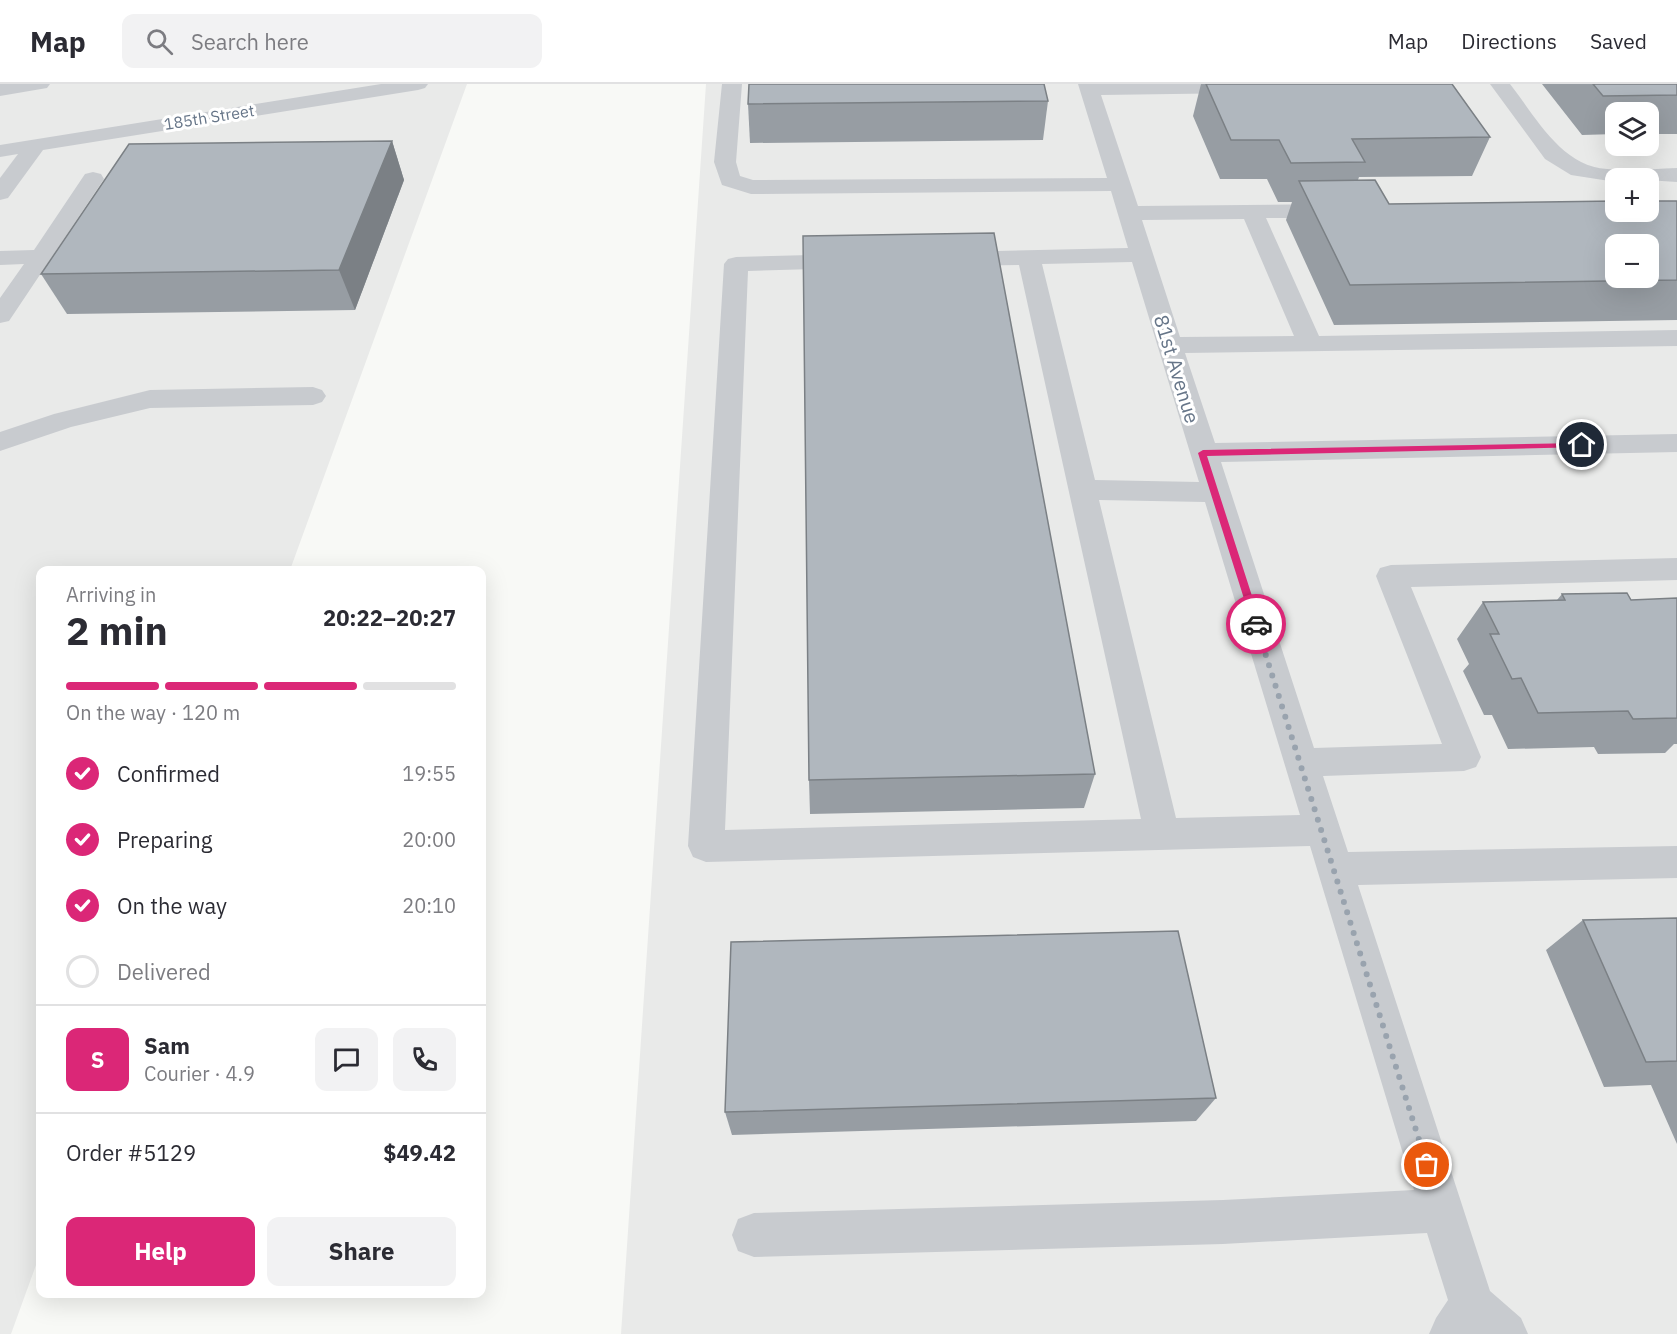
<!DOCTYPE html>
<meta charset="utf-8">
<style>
body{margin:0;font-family:"IBM Plex Sans",sans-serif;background:#f2f2f3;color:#2b2b33;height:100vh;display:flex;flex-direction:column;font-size:22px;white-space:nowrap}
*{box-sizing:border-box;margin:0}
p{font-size:20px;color:#7c7c81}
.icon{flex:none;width:33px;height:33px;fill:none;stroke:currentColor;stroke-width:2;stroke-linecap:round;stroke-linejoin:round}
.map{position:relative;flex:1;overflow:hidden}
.panel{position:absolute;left:36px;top:482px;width:450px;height:732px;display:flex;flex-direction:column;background:#fff;border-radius:12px;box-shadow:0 6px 24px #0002}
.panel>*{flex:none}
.fabs{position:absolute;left:1605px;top:18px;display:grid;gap:12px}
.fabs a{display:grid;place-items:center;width:54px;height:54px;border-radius:12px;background:#fff;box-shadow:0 6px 24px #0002;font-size:30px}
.pin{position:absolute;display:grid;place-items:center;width:51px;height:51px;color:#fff;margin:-26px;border:3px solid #fff;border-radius:50%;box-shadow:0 2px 6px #0007}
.courier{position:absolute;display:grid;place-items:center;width:60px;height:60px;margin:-30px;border:4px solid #db2777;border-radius:50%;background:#fff;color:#222;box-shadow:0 2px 8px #0007}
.overview em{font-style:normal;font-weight:700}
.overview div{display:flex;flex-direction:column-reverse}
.overview{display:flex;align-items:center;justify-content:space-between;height:102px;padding:0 30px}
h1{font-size:39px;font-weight:700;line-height:45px}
.bar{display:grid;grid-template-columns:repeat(4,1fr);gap:9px 6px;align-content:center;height:72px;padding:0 30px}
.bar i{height:8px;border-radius:4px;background:#e1e1e2}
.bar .active{background:#db2777}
.bar p{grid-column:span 4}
.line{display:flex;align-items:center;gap:15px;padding:0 30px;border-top:2px solid #e1e1e2}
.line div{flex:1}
.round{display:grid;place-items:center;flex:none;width:63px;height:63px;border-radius:12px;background:#f2f2f3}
ol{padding:0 30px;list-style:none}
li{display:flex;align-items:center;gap:18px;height:66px}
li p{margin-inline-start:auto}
li .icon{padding:6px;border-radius:50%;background:#db2777;color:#fff;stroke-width:4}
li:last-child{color:#7c7c81}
li i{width:33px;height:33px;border:3px solid #e1e1e2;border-radius:50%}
.primary-button{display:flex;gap:12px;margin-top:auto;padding:12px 30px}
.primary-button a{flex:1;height:69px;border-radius:12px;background:#db2777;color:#fff;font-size:24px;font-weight:700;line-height:69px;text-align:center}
.primary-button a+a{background:#f2f2f3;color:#2b2b33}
header{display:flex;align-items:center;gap:36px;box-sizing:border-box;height:84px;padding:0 30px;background:#fff;border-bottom:2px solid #e1e1e2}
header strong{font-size:28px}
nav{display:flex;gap:33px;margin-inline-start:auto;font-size:21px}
.search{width:420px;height:54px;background:#f2f2f3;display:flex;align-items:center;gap:15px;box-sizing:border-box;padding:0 21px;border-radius:12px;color:#7c7c81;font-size:22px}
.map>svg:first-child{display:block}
.built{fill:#e9eae9;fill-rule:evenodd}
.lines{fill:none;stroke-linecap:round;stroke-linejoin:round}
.minor{fill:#c8cbcf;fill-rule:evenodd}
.wall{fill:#979da3}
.shaded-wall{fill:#7b8085}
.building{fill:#b0b7be;stroke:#7b8085;stroke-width:1.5;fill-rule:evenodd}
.route{fill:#db2777}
.done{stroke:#99a3ae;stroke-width:6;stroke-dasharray:0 10.8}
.labels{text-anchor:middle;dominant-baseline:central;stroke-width:6;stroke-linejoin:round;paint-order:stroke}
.far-street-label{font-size:16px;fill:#667588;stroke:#fff}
.street-label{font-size:20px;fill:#667588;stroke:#fff}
</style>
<header>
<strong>Map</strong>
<div class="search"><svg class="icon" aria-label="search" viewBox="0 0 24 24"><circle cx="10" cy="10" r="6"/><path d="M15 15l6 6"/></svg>Search here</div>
<nav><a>Map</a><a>Directions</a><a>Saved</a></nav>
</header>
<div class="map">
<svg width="1677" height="1250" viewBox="0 0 1677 1250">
<rect width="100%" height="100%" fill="#f8f9f6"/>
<g class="built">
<path d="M0,0h467l-177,486h-250v684l-29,80h-11z"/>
<path d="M706,0h971v1250h-1056zM1616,28h32v34h-32zM1616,94h32v34h-32zM1616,160h32v34h-32z"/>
</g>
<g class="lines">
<g class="minor">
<path d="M0,0h50l-3,4 -47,8z"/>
<path d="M381,0h47l-3,4 -7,2 -375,60 -35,48 -8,2v-22l18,-24 -18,3v-12z"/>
<path d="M722,0h20l-6,78 4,14 13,4 354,-2 -29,-94h175l2,3 -3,4 -7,2 -144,2 37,111 195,-2 8,2 3,5 -3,5 -8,2h-67l53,118 358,-6v16l-492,7 30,90 462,-9v18l-456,10 93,286 128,-4 -66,-168 4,-8 11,-3 286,-7v22l-266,7 70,170 -5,10 -12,4 -141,5 25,76 329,-6v32l-319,7 132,406 31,27 7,16h-99l7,-16 12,-18 -21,-67 -204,11 -469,13 -16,-6 -6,-16 6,-16 16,-6 469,-13 191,-10 -104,-344 -604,16 -13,-5 -5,-11 36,-582 4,-5 8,-2 113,-3 8,2 4,5 -4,5 -8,2 -101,3 -23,559 416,-11 -122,-554 -65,1 -8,-2 -4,-5 4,-5 8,-2 174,-4 -17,-57 -360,3 -29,-9 -8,-23zM1244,135l50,117 -114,1 -38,-117zM1132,178l67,220 -104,-2 -53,-216zM1099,416l106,2 95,313 -124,3z"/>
<path d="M1490,0h20c26,33 51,82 97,85 23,2 47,0 70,-1v14l-61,-4v4l-45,-7 -26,-16z"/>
<path d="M93,88l8,2 3,5 -95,142 -9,2v-25l24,-34 -24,1v-14l34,-1 51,-76z"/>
<path d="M313,303l9,3 4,6 -4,6 -9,3 -163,3 -79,19 -71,24v-19l54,-18 96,-24z"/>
</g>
</g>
<g class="wall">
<path d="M1201,0h251l38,53 -18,39 -113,1 -1,3 31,24 288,-3v119l-343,5 -48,-105 6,-18h-14l-11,-23h-47l-27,-63z"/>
<path d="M1542,0h135v50h-29v-22h-32v22l-34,1z"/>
<path d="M1048,17l-5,39 -293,3 -2,-39z"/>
<path d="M392,57l12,39 -49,130 -288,4 -26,-40z"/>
<path d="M1562,510l69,6 46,-2v146h-3l-9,9 -67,1 -4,-7 -86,2 -16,-34h-8l-21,-44 6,-7 -12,-25 26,-37 74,-2z"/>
<path d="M1095,690l-11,34 -274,6 -1,-34z"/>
<path d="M1677,834v226l-26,-59 -47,2 -58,-137 37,-30z"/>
<path d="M1216,1014l-20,23 -464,14 -7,-23z"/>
</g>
<path class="shaded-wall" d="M392,57l12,39 -49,130 -16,-40z"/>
<g class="building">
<path d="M749,0h295l4,17 -300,3z"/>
<path d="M1206,0h246l38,53 -138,2 13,23 -74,1 -12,-23h-48z"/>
<path d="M1593,0h84v11l-74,1z"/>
<path d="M392,57l-53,129 -298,4 88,-130z"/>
<path d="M1375,96l14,24 227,-3v11h32v-11h29v79l-327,5 -51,-104zM1616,160h32v34h-32z"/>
<path d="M994,149l101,541 -286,6 -6,-544z"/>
<path d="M1627,509l4,7 46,-2v120l-44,1 -5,-8 -90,2 -17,-35 -9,1 -22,-45h9l-16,-32 82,-2 -3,-6z"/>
<path d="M1677,834v143l-31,1 -63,-142z"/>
<path d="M1178,847l38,167 -491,14 6,-170z"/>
</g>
<path class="route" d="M1582,359h3v4l-378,9 54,168 -5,3 -4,-3 -54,-171 5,-3z"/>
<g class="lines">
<path class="done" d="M1256,540l171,541"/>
</g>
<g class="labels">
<g class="far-street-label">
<text transform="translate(209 33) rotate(-9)">185th Street</text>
</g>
<g class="street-label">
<text transform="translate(1177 285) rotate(73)">81st Avenue</text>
</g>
</g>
</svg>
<div class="fabs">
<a><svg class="icon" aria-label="layers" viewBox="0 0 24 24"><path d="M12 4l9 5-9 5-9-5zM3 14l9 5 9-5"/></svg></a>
<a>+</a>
<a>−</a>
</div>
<div class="pin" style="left:1427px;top:1081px;background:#ea580c"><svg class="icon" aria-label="bag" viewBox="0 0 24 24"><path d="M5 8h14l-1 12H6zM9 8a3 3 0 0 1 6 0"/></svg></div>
<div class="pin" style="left:1582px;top:361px;background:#1f2937"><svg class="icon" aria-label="home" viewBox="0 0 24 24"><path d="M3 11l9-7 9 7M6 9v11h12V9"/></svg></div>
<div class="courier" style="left:1256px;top:540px"><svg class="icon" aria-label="car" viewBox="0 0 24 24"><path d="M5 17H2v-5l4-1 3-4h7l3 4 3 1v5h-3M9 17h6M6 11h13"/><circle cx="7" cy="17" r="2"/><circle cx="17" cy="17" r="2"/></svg></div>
<section class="panel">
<div class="overview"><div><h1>2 min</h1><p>Arriving in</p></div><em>20:22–20:27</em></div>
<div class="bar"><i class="active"></i><i class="active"></i><i class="active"></i><i></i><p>On the way · 120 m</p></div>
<ol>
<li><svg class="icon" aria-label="check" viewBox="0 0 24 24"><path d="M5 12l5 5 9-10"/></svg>Confirmed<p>19:55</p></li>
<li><svg class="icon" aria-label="check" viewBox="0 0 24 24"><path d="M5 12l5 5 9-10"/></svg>Preparing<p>20:00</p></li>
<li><svg class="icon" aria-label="check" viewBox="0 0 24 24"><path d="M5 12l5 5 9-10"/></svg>On the way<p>20:10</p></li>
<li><i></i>Delivered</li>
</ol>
<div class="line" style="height:108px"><b class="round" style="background:#db2777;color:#fff">S</b><div><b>Sam</b><p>Courier · 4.9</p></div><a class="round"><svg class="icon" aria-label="chat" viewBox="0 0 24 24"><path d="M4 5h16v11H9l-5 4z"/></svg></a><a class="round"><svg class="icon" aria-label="phone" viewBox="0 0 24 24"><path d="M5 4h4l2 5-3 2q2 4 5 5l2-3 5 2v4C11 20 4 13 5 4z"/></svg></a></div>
<div class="line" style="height:78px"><div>Order #5129</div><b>$49.42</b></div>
<div class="primary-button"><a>Help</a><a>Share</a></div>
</section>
</div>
